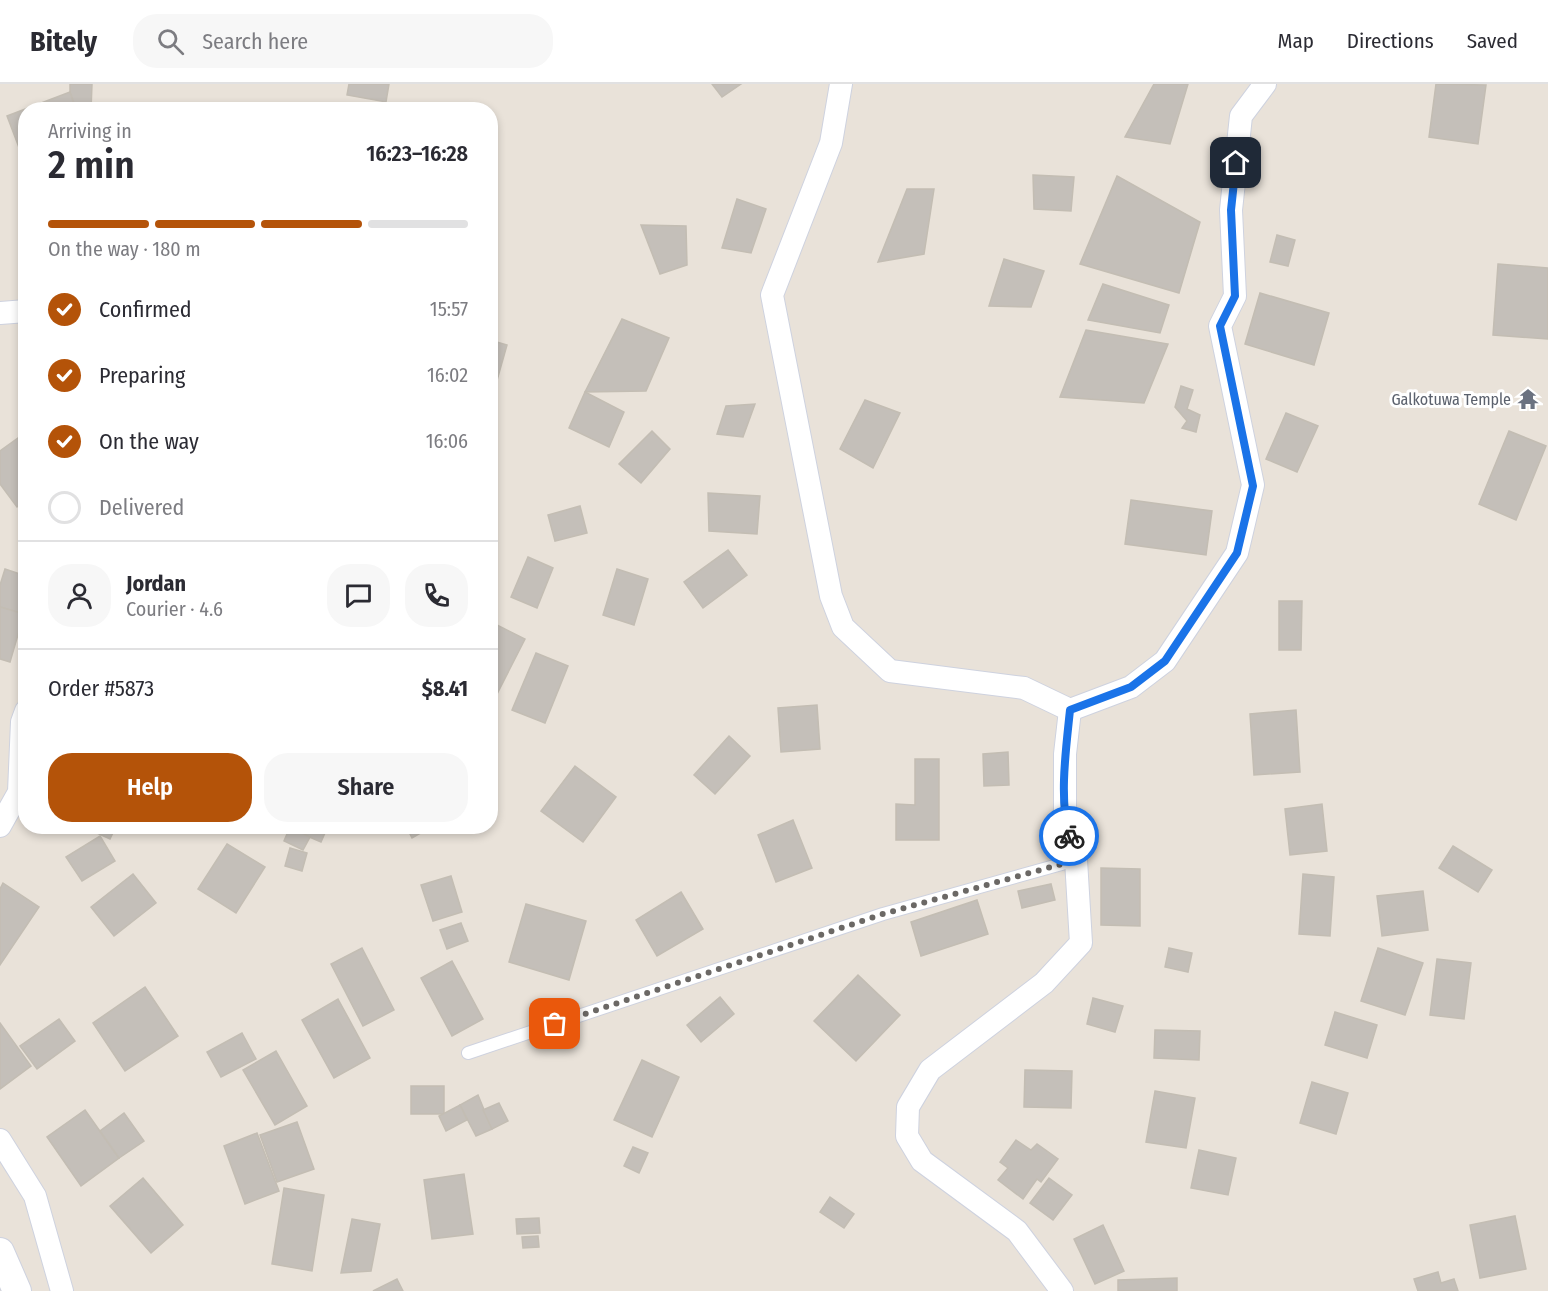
<!DOCTYPE html>
<meta charset="utf-8">
<style>
body{margin:0;font-family:"Fira Sans Condensed",sans-serif;background:#f7f7f7;color:#2b2b33;height:100vh;display:flex;flex-direction:column;font-size:22px;white-space:nowrap}
*{box-sizing:border-box;margin:0}
p{font-size:20px;color:#7c7c81}
.icon{flex:none;width:33px;height:33px;fill:none;stroke:currentColor;stroke-width:2;stroke-linecap:round;stroke-linejoin:round}
.map{position:relative;flex:1;overflow:hidden}
.panel{position:absolute;left:18px;top:18px;width:480px;height:732px;display:flex;flex-direction:column;background:#fff;border-radius:24px;box-shadow:0 3px 9px #0003}
.panel>*{flex:none}
.pin{position:absolute;display:grid;place-items:center;width:51px;height:51px;color:#fff;margin:-26px;border-radius:12px;box-shadow:0 3px 9px #0006}
.courier{position:absolute;display:grid;place-items:center;width:60px;height:60px;margin:-30px;border:4px solid #1a73e8;border-radius:50%;background:#fff;color:#222;box-shadow:0 2px 8px #0007}
.overview em{font-style:normal;font-weight:600}
.overview div{display:flex;flex-direction:column-reverse}
.overview{display:flex;align-items:center;justify-content:space-between;height:102px;padding:0 30px}
h1{font-size:39px;font-weight:600;line-height:45px}
.bar{display:grid;grid-template-columns:repeat(4,1fr);gap:9px 6px;align-content:center;height:72px;padding:0 30px}
.bar i{height:8px;border-radius:4px;background:#e1e1e2}
.bar .on{background:#b45309}
.bar p{grid-column:span 4}
.line{display:flex;align-items:center;gap:15px;padding:0 30px;border-top:2px solid #e1e1e2}
.line div{flex:1}
.round{display:grid;place-items:center;flex:none;width:63px;height:63px;border-radius:24px;background:#f7f7f7}
ol{padding:0 30px;list-style:none}
li{display:flex;align-items:center;gap:18px;height:66px}
li p{margin-inline-start:auto}
li .icon{padding:6px;border-radius:50%;background:#b45309;color:#fff;stroke-width:4}
li:last-child{color:#7c7c81}
li i{width:33px;height:33px;border:3px solid #e1e1e2;border-radius:50%}
.action{display:flex;gap:12px;margin-top:auto;padding:12px 30px}
.action a{flex:1;height:69px;border-radius:24px;background:#b45309;color:#fff;font-size:24px;font-weight:600;line-height:69px;text-align:center}
.action a+a{background:#f7f7f7;color:#2b2b33}
header{display:flex;align-items:center;gap:36px;box-sizing:border-box;height:84px;padding:0 30px;background:#fff;border-bottom:2px solid #e1e1e2}
header strong{font-size:28px}
nav{display:flex;gap:33px;margin-inline-start:auto;font-size:21px}
.search{width:420px;height:54px;background:#f7f7f7;display:flex;align-items:center;gap:15px;box-sizing:border-box;padding:0 21px;border-radius:24px;color:#7c7c81;font-size:22px}
.map>svg:first-child{display:block}
.building{fill:#c4bfb9;stroke:#c3bdb3;stroke-width:1.5}
.lines{fill:none;stroke-linecap:round;stroke-linejoin:round}
.service-casing{stroke:#ced2df;stroke-width:14}
.minor-casing{stroke:#ced2df;stroke-width:24}
.tertiary-casing{stroke:#ced2df;stroke-width:30}
.service{stroke:#fff;stroke-width:12}
.minor{stroke:#fff;stroke-width:22}
.tertiary{stroke:#fff;stroke-width:28}
.done{stroke:#6b6865;stroke-width:6;stroke-dasharray:0 10.8}
.route{stroke:#1a73e8;stroke-width:8}
.labels{text-anchor:middle;dominant-baseline:central;stroke-width:6;stroke-linejoin:round;paint-order:stroke}
.worship-label{font-size:16px;fill:#5b616d;stroke:#fff;text-anchor:end}
</style>
<header>
<strong>Bitely</strong>
<div class="search"><svg class="icon" aria-label="search" viewBox="0 0 24 24"><circle cx="10" cy="10" r="6"/><path d="M15 15l6 6"/></svg>Search here</div>
<nav><a>Map</a><a>Directions</a><a>Saved</a></nav>
</header>
<div class="map">
<svg width="1548" height="1207" viewBox="0 0 1548 1207">
<rect width="100%" height="100%" fill="#e9e2d9"/>
<g class="building">
<path d="M70,0h22l-1,26h-15l-6,-18z"/>
<path d="M349,0h40l-3,18 -39,-7z"/>
<path d="M712,0h29l-19,13z"/>
<path d="M1154,0h34l-18,60 -45,-7z"/>
<path d="M1436,0l50,1 -8,59 -49,-7z"/>
<path d="M70,8l6,18h-50v56l-19,-50z"/>
<path d="M1033,91l41,2 -3,34 -37,-2z"/>
<path d="M1117,92l83,46 -21,71 -99,-29z"/>
<path d="M907,105h27l-10,65 -46,8z"/>
<path d="M737,115l29,10 -15,44 -29,-5z"/>
<path d="M641,141l45,1 1,39 -27,9z"/>
<path d="M1277,151l18,5 -7,26 -18,-4z"/>
<path d="M1004,175l40,12 -13,36 -42,-1z"/>
<path d="M1498,180l50,4v71l-55,-4z"/>
<path d="M1103,200l66,21 -9,28 -72,-13z"/>
<path d="M1260,209l69,20 -15,52 -69,-21z"/>
<path d="M622,235l47,19 -23,53 -61,1z"/>
<path d="M1086,246l82,14 -24,59 -84,-6z"/>
<path d="M490,256l17,5 -15,53h-2z"/>
<path d="M1181,302l12,4 -6,19 13,6 -4,17 -14,-4 5,-7 -12,-14z"/>
<path d="M585,308l39,20 -15,35 -40,-19z"/>
<path d="M865,316l35,13 -27,55 -33,-19z"/>
<path d="M755,320l-12,33 -26,-3 9,-28z"/>
<path d="M1286,329l32,13 -21,46 -31,-13z"/>
<path d="M652,347l18,18 -29,34 -22,-19z"/>
<path d="M1509,347l37,15 -30,74 -37,-16z"/>
<path d="M18,354l8,9v53l-9,7 -17,-23v-33z"/>
<path d="M708,409l52,3 -3,38 -48,-3z"/>
<path d="M1131,416l81,11 -6,44 -81,-11z"/>
<path d="M580,422l7,27 -32,8 -7,-26z"/>
<path d="M728,466l19,25 -44,33 -19,-26z"/>
<path d="M528,473l25,11 -16,40 -26,-11z"/>
<path d="M5,485l21,7 -2,38 -24,-7v-22z"/>
<path d="M617,485l31,10 -14,46 -31,-10z"/>
<path d="M1279,517h23l-1,49h-22z"/>
<path d="M0,523l24,7 -14,48 -10,-3z"/>
<path d="M493,539l32,16 -30,59 -5,-2v-67z"/>
<path d="M536,569l32,13 -23,57 -33,-13z"/>
<path d="M817,621l3,44 -39,3 -3,-44z"/>
<path d="M1296,626l4,62 -46,3 -4,-61z"/>
<path d="M729,652l21,20 -35,38 -21,-19z"/>
<path d="M1008,668l1,33 -25,1 -1,-32z"/>
<path d="M915,675h24v81h-43v-36l19,1z"/>
<path d="M575,682l41,31 -33,45 -42,-31z"/>
<path d="M1322,720l5,47 -37,4 -5,-46z"/>
<path d="M793,736l19,48 -36,14 -18,-47z"/>
<path d="M82,742h34l-6,13z"/>
<path d="M328,742l-7,16 -35,-15v-1z"/>
<path d="M406,742h27l-21,12z"/>
<path d="M290,743l20,10 -7,13 -19,-9z"/>
<path d="M100,752l15,25 -33,20 -16,-24z"/>
<path d="M227,760l38,23 -29,46 -38,-24z"/>
<path d="M1453,762l39,24 -14,22 -39,-24z"/>
<path d="M290,764l17,5 -5,18 -17,-5z"/>
<path d="M1101,784l39,1v57l-39,-1z"/>
<path d="M133,790l23,29 -42,33 -23,-29z"/>
<path d="M1303,790l31,3 -4,59 -31,-2z"/>
<path d="M451,792l11,36 -29,9 -12,-36z"/>
<path d="M3,799l36,24 -39,58v-76z"/>
<path d="M1051,800l4,16 -33,8 -4,-17z"/>
<path d="M1423,807l5,39 -46,6 -5,-40z"/>
<path d="M681,808l22,37 -46,27 -21,-36z"/>
<path d="M977,816l11,34 -67,22 -10,-34z"/>
<path d="M526,820l60,17 -17,59 -60,-18z"/>
<path d="M461,839l7,18 -21,8 -7,-19z"/>
<path d="M362,864l32,62 -31,16 -32,-62z"/>
<path d="M1169,864l23,5 -4,19 -23,-5z"/>
<path d="M1378,864l45,15 -18,52 -44,-14z"/>
<path d="M1437,875l34,4 -7,56 -34,-4z"/>
<path d="M452,877l31,58 -31,17 -31,-58z"/>
<path d="M858,891l42,40 -44,46 -42,-40z"/>
<path d="M145,903l33,49 -53,35 -32,-48z"/>
<path d="M720,913l14,17 -33,28 -14,-17z"/>
<path d="M1093,914l30,8 -8,26 -28,-8z"/>
<path d="M338,915l32,59 -36,20 -32,-58z"/>
<path d="M1335,928l42,13 -10,33 -42,-13z"/>
<path d="M59,935l16,22 -38,28 -17,-23z"/>
<path d="M0,939l31,43 -31,23z"/>
<path d="M1155,946l45,1 -1,29 -45,-2z"/>
<path d="M242,949l14,26 -35,18 -14,-25z"/>
<path d="M276,967l31,55 -32,19 -32,-55z"/>
<path d="M642,976l37,17 -27,60 -38,-17z"/>
<path d="M1025,986l47,1 -1,37 -47,-1z"/>
<path d="M1312,998l36,11 -12,41 -36,-11z"/>
<rect x="411" y="1002" width="33" height="28"/>
<path d="M1155,1007l40,7 -9,50 -40,-6z"/>
<path d="M478,1011l14,34 -16,7 -16,-31z"/>
<path d="M499,1019l9,18 -16,8 -9,-19z"/>
<path d="M460,1021l7,15 -21,11 -7,-15z"/>
<path d="M85,1026l34,48 -38,28 -34,-49z"/>
<path d="M124,1029l20,28 -25,17 -19,-27z"/>
<path d="M297,1038l17,47 -37,13 -17,-47z"/>
<path d="M257,1049l22,58 -34,13 -21,-58z"/>
<path d="M1016,1056l15,10 6,-6 21,15 -17,23 -4,-3 -14,20 -25,-19 10,-12 -8,-6z"/>
<path d="M633,1063l15,6 -9,20 -15,-7z"/>
<path d="M1199,1066l37,8 -8,37 -37,-7z"/>
<path d="M464,1090l9,60 -41,5 -8,-59z"/>
<path d="M143,1094l40,47 -32,28 -41,-47z"/>
<path d="M1049,1094l23,17 -19,25 -23,-17z"/>
<path d="M284,1104l40,7 -12,76 -40,-7z"/>
<path d="M830,1113l24,17 -10,14 -24,-16z"/>
<path d="M1515,1132l11,53 -46,9 -10,-53z"/>
<path d="M539,1134l1,15 -23,1 -1,-15z"/>
<path d="M352,1135l28,5 -9,47 -30,2z"/>
<path d="M1103,1141l21,46 -29,13 -21,-45z"/>
<path d="M538,1152l1,11 -16,1 -1,-11z"/>
<path d="M1438,1188l3,11 13,-4 4,12h-40l-4,-12z"/>
<path d="M1177,1194v13h-59v-11z"/>
<path d="M397,1195l6,12h-30z"/>
</g>
<g class="lines">
<defs>
<path id="service" d="M468,969l415,-139 193,-54"/>
<g id="minor">
<path d="M841,0l-10,59 -59,152 59,301 12,31 47,44 134,17 46,22"/>
<path d="M0,229l26,-2"/>
<path d="M1070,626l61,-23 34,-26 72,-108 16,-68 -33,-159 15,-30 -4,-86 10,-94 24,-32"/>
<path d="M0,742l19,-34 3,-70 4,-11"/>
<path d="M0,1056l35,56 27,95"/>
<path d="M1062,1207l-45,-60 -95,-70 -15,-25 1,-29 22,-37 114,-87 37,-40 -5,-83 -11,-39v-67l5,-44"/>
</g>
<path id="tertiary" d="M0,1168l17,39"/>
</defs>
<use href="#service" class="service-casing"/>
<use href="#minor" class="minor-casing"/>
<use href="#tertiary" class="tertiary-casing"/>
<use href="#service" class="service"/>
<use href="#minor" class="minor"/>
<use href="#tertiary" class="tertiary"/>
</g>
<g class="lines">
<path class="done" d="M555,940l328,-110 193,-54 -7,-24"/>
<path class="route" d="M1069,752c-10,-38 -3,-87 1,-126l61,-23 34,-26 72,-108 16,-67 -33,-160 15,-30 -4,-86 5,-47"/>
</g>
<defs>
<symbol id="temple-bare" viewBox="-9 -9 18 18"><path d="M0-6L5-2H3V0L6.5 2.5H4V6H1.5V3h-3V6H-4V2.5H-6.5L-3 0V-2H-5Z" fill="#6b7280" stroke="#fff" stroke-width="2.5" paint-order="stroke"/></symbol>
</defs>
<g fill-rule="evenodd">
<use href="#temple-bare" x="1513" y="300" width="30" height="30"/>
</g>
<g class="labels">
<g class="worship-label">
<text x="1511" y="315">Galkotuwa Temple</text>
</g>
</g>
</svg>
<div class="pin" style="left:555px;top:940px;background:#ea580c"><svg class="icon" aria-label="bag" viewBox="0 0 24 24"><path d="M5 8h14l-1 12H6zM9 8a3 3 0 0 1 6 0"/></svg></div>
<div class="pin" style="left:1236px;top:79px;background:#1f2937"><svg class="icon" aria-label="home" viewBox="0 0 24 24"><path d="M3 11l9-7 9 7M6 9v11h12V9"/></svg></div>
<div class="courier" style="left:1069px;top:752px"><svg class="icon" aria-label="bike" viewBox="0 0 24 24"><circle cx="6" cy="16" r="4"/><circle cx="18" cy="16" r="4"/><path d="M6 16l4-8h5l3 8M10 8l3 8H6M13 5h3"/></svg></div>
<section class="panel">
<div class="overview"><div><h1>2 min</h1><p>Arriving in</p></div><em>16:23–16:28</em></div>
<div class="bar"><i class="on"></i><i class="on"></i><i class="on"></i><i></i><p>On the way · 180 m</p></div>
<ol>
<li><svg class="icon" aria-label="check" viewBox="0 0 24 24"><path d="M5 12l5 5 9-10"/></svg>Confirmed<p>15:57</p></li>
<li><svg class="icon" aria-label="check" viewBox="0 0 24 24"><path d="M5 12l5 5 9-10"/></svg>Preparing<p>16:02</p></li>
<li><svg class="icon" aria-label="check" viewBox="0 0 24 24"><path d="M5 12l5 5 9-10"/></svg>On the way<p>16:06</p></li>
<li><i></i>Delivered</li>
</ol>
<div class="line" style="height:108px"><a class="round"><svg class="icon" aria-label="person" viewBox="0 0 24 24"><circle cx="12" cy="8" r="4"/><path d="M4 21q1-7 8-7t8 7"/></svg></a><div><b>Jordan</b><p>Courier · 4.6</p></div><a class="round"><svg class="icon" aria-label="chat" viewBox="0 0 24 24"><path d="M4 5h16v11H9l-5 4z"/></svg></a><a class="round"><svg class="icon" aria-label="phone" viewBox="0 0 24 24"><path d="M5 4h4l2 5-3 2q2 4 5 5l2-3 5 2v4C11 20 4 13 5 4z"/></svg></a></div>
<div class="line" style="height:78px"><div>Order #5873</div><b>$8.41</b></div>
<div class="action"><a>Help</a><a>Share</a></div>
</section>
</div>
